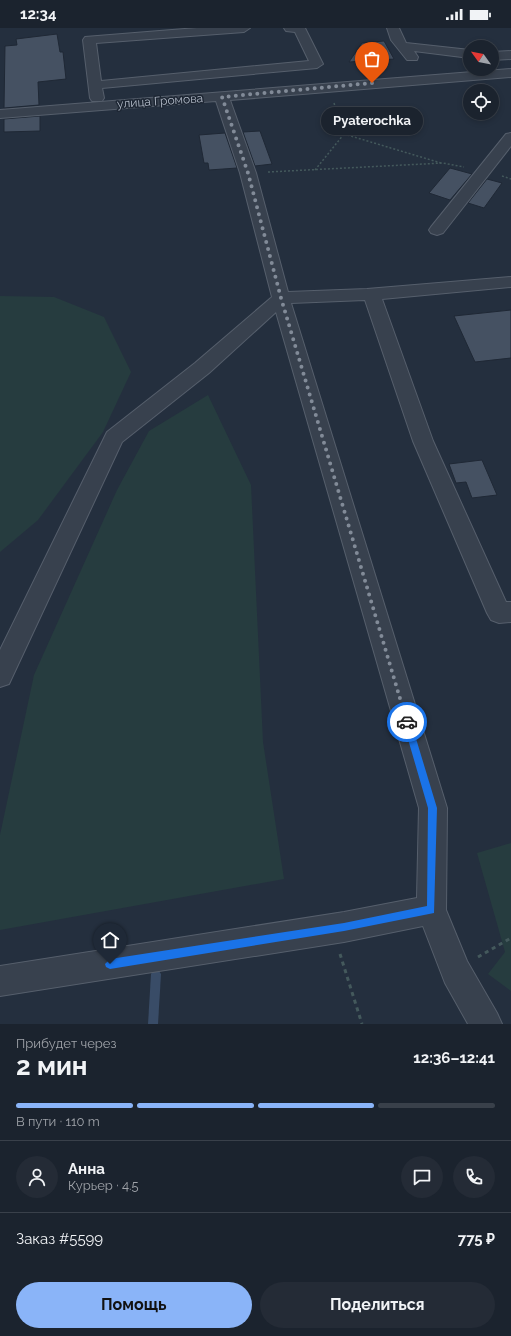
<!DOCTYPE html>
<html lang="ru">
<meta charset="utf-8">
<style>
body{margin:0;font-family:Raleway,sans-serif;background:#242b36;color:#f1f3f6;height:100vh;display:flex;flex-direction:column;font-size:15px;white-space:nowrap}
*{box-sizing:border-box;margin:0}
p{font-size:13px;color:#a0a4aa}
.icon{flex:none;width:22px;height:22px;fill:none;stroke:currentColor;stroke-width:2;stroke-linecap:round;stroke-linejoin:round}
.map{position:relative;height:996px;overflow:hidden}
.side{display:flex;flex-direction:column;background:#1b232e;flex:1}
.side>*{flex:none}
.needle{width:26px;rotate:303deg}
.tools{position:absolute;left:463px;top:12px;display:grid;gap:8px}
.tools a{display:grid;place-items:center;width:36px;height:36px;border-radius:50%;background:#1b232e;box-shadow:0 2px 6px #0003,0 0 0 1px #39404a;font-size:20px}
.pin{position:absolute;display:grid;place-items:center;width:34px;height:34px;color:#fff;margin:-41px -17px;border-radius:50% 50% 50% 0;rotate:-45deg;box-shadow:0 0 4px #0007}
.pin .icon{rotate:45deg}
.courier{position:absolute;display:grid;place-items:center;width:40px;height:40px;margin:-20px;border:3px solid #1a73e8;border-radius:50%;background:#fff;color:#222;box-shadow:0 1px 5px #0007}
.bubble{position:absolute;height:28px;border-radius:14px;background:#1b232e;box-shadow:0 2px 6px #0003,0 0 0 1px #39404a;font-size:13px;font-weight:700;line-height:28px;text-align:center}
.summary em{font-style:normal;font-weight:700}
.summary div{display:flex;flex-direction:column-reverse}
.summary{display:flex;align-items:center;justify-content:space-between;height:68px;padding:0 16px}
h1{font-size:26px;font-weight:700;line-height:30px}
.bar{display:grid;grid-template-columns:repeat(4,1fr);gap:6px 4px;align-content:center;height:48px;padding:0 16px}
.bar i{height:5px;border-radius:3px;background:#39404a}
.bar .active{background:#8ab4f8}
.bar p{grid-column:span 4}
.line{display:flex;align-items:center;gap:10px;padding:0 16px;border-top:1px solid #39404a}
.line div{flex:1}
.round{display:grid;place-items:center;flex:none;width:42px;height:42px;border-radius:21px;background:#242b36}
.action{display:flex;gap:8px;margin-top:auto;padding:8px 16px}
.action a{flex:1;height:46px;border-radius:24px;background:#8ab4f8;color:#111;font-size:16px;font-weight:700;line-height:46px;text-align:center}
.action a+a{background:#242b36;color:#f1f3f6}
.status{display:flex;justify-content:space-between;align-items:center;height:28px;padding:0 20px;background:#1b232e;direction:ltr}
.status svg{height:11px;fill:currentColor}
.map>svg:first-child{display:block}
.green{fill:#263c3f}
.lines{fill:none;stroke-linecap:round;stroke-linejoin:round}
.stream{fill:#394c67;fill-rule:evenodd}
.building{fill:#455162;stroke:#1f2835}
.minor-casing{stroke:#565f6c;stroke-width:2}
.path-far1{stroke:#44595c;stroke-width:1.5;stroke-dasharray:2 2;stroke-linecap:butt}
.path{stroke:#44595c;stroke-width:3;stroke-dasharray:4 4;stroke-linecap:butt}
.minor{fill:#38414e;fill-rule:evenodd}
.route{fill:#1a73e8}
.done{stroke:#828b98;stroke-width:4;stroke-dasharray:0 7.2}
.labels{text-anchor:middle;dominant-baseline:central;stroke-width:3;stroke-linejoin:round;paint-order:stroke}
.far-street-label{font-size:12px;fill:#b4bcc9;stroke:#1d2633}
</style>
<div class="status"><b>12:34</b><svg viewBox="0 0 49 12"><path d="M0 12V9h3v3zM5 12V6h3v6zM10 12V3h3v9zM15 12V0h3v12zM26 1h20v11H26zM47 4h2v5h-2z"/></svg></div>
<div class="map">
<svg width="511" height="996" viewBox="0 0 511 996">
<rect width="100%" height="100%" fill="#242f3e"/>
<g class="green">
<path d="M0,268l54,1 50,20 27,55 -28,60 -65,88 -38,32z"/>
<path d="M208,367l43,90 12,257 21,137 -284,51v-95l34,-160 83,-185 32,-59z"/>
<path d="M511,815v148l-23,-17 17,-22 -28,-99z"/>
</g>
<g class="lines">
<path class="stream" d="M156,941l3,2 2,3 -3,50h-10l3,-50 2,-3z"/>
</g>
<g class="building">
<path d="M57,6l3,18h3l3,27 -28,3 1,23 -35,3 1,-62 12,-1 -1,-6z"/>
<path d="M384,13l10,18 -45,3 13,-19z"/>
<path d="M40,88v15l-36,1v-13z"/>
<path d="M260,103l12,33 -17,2 -12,-34z"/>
<path d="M225,105l12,35 -28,2 -1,-7h-4l-5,-28z"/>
<path d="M450,140l22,6 -22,26 -21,-7z"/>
<path d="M487,151l15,4 -18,25 -16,-5z"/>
<path d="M511,282v48l-36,4 -21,-46z"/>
<path d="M482,432l15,35 -25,3 -6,-16 -10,1 -7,-19z"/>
</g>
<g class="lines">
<defs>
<g id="minor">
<path d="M197,0h53l-6,4 -148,11 5,38 208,-20 -14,-29 -9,-1 -2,-3h21l18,36 -6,4 -215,20 2,10 -2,3h-10l-2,-3 -7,-58 2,-3z"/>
<path d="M387,0h12l7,15 64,7v8l-56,-7 4,6 -1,3h-10l-16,-20z"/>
<path d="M511,23v8l-19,1v-8z"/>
<path d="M511,41v8l-281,23 26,73 32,119 79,-3 144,-12v10l-129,12 51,142 73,161h5v20l-12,1 -8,-3 -4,-7 -74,-172 -48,-141 -74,3 156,505 -1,102 21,51 30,52 5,11h-34l-23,-41 -22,-57 -79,16 -344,54v-30l344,-54 73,-14 2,-90 -143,-496 -67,61 -87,69 -113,242 -9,3v-37l107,-218 88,-69 77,-66 -32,-124 -24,-72 -216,17v-8z"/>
<path d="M511,105v13l-68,87 -6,2 -6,-2 -2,-3 2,-3 75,-93z"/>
</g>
</defs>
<use href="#minor" class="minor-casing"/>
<g class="path-far1">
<path d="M334,75l10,31 97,29"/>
<path d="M315,142l29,-36"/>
<path d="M268,144l175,-9 21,4"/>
<path d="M502,148l9,3"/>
</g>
<g class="path">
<path d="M340,926l22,70"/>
<path d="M478,929l33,-19"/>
</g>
<use href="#minor" class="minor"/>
</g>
<path class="route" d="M407,691l4,3 26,86 -3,105 -90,18 -234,38 -4,-2 -1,-3 5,-5 234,-36 83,-17 1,-98 -25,-86z"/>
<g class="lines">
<path class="done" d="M372,55l-150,14 26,76 33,125 126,424"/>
</g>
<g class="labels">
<g class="far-street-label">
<text transform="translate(160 73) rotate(-4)">улица Громова</text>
</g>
</g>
</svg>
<div class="tools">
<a><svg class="needle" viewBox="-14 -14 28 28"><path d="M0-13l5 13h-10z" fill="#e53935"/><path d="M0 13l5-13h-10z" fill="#a0a4aa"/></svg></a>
<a><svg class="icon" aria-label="locate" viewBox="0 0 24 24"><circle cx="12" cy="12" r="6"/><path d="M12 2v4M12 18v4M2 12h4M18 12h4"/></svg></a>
</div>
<div class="pin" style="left:372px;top:55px;background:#ea580c"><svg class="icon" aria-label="bag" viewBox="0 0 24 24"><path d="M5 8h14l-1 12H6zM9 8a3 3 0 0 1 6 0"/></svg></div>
<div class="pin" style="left:110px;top:936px;background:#1f2937"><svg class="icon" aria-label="home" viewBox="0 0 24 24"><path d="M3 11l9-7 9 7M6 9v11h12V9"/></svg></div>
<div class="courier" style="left:407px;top:694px"><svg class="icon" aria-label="car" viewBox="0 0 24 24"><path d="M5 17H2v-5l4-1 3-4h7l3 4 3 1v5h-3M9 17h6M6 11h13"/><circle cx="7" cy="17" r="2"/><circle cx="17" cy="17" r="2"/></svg></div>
<div class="bubble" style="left:321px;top:79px;width:102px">Pyaterochka</div>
</div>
<section class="side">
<div class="summary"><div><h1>2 мин</h1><p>Прибудет через</p></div><em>12:36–12:41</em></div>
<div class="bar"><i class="active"></i><i class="active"></i><i class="active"></i><i></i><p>В пути · 110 m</p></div>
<div class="line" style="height:72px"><a class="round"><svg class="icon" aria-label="person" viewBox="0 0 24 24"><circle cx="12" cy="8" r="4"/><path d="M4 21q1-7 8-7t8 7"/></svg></a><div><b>Анна</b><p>Курьер · 4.5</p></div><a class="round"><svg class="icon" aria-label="chat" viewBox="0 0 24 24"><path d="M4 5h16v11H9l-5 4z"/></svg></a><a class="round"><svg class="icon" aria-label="phone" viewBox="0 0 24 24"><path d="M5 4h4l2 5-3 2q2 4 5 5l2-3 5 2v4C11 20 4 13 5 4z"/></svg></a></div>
<div class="line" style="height:52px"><div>Заказ #5599</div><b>775 ₽</b></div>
<div class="action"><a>Помощь</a><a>Поделиться</a></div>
</section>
